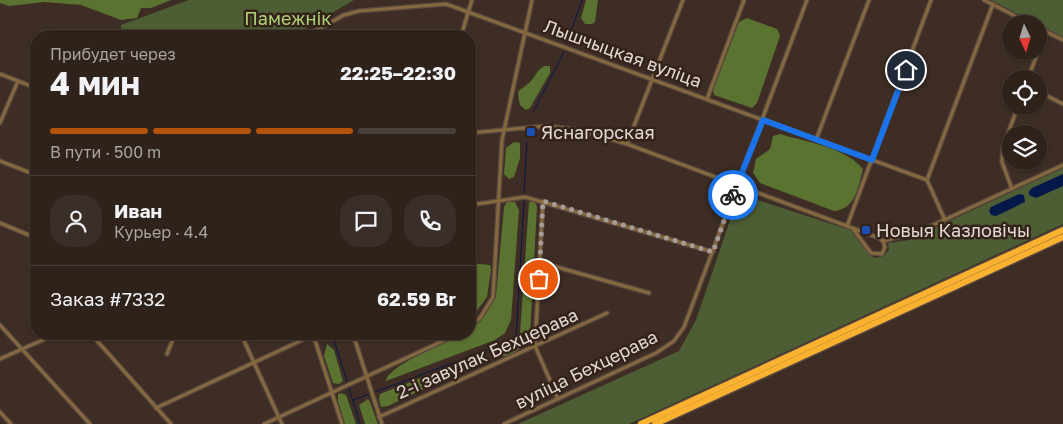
<!DOCTYPE html>
<html lang="ru">
<meta charset="utf-8">
<style>
body{margin:0;font-family:"Golos Text",sans-serif;background:#3a2f28;color:#f1f3f6;height:100vh;display:flex;flex-direction:column;font-size:19px;white-space:nowrap}
*{box-sizing:border-box;margin:0}
p{font-size:16px;color:#a7a4a3}
.icon{flex:none;width:28px;height:28px;fill:none;stroke:currentColor;stroke-width:2;stroke-linecap:round;stroke-linejoin:round}
.map{position:relative;flex:1;overflow:hidden}
.drawer{position:absolute;left:30px;top:30px;width:446px;height:310px;display:flex;flex-direction:column;background:#2e221b;border-radius:20px;box-shadow:0 1px 4px #0004,0 0 0 1px #493f3a}
.drawer>*{flex:none}
.needle{width:32px;rotate:176deg}
.controls{position:absolute;left:1002px;top:15px;display:grid;gap:10px}
.controls a{display:grid;place-items:center;width:45px;height:45px;border-radius:50%;background:#2e221b;box-shadow:0 1px 4px #0004,0 0 0 1px #493f3a;font-size:25px}
.pin{position:absolute;display:grid;place-items:center;width:42px;height:42px;color:#fff;margin:-21px;border:2px solid #fff;border-radius:50%;box-shadow:0 1px 5px #0007}
.courier{position:absolute;display:grid;place-items:center;width:50px;height:50px;margin:-25px;border:4px solid #1a73e8;border-radius:50%;background:#fff;color:#222;box-shadow:0 1px 6px #0007}
.head em{font-style:normal;font-weight:700}
.head div{display:flex;flex-direction:column-reverse}
.head{display:flex;align-items:center;justify-content:space-between;height:85px;padding:0 20px}
h1{font-size:32px;font-weight:700;line-height:38px}
.bar{display:grid;grid-template-columns:repeat(4,1fr);gap:8px 5px;align-content:center;height:60px;padding:0 20px}
.bar i{height:6px;border-radius:4px;background:#493f3a}
.bar .active{background:#b45309}
.bar p{grid-column:span 4}
.line{display:flex;align-items:center;gap:12px;padding:0 20px;border-top:1px solid #493f3a}
.line div{flex:1}
.round{display:grid;place-items:center;flex:none;width:52px;height:52px;border-radius:20px;background:#3a2f28}
.map>svg:first-child{display:block}
.green{fill:#4d5e34}
.forest{fill:#5b7331}
.water{fill:#05184a}
.lines{fill:none;stroke-linecap:round;stroke-linejoin:round}
.stream{stroke:#05184a;stroke-width:1}
.street-casing{stroke:#584840;stroke-width:5.5}
.highway-casing{stroke:#584840;stroke-width:9}
.street{stroke:#85683d;stroke-width:3}
.highway{stroke:#fab130;stroke-width:6}
.done{stroke:#a99c96;stroke-width:5;stroke-dasharray:0 9}
.route{stroke:#1a73e8;stroke-width:6}
.transit-dot{fill:#1a4fb4;stroke:#33231a;stroke-width:2}
.labels{text-anchor:middle;dominant-baseline:central;stroke-width:5;stroke-linejoin:round;paint-order:stroke}
.park-label{font-size:18px;fill:#aed275;stroke:#33231a}
.street-label{font-size:18px;fill:#e3d8d3;stroke:#33231a}
.poi-label{font-size:18px;fill:#e3d8d3;stroke:#33231a;text-anchor:start}
</style>
<div class="map">
<svg width="1063" height="424" viewBox="0 0 1063 424">
<rect width="100%" height="100%" fill="#3d2d24"/>
<g class="green">
<path d="M189,0h165l-61,36h-172v-11z"/>
<path d="M991,0h72v37z"/>
<path d="M1063,168v56l-434,200h-111l161,-73 17,-31 43,-126 111,36 19,24 6,4 9,-2 5,-6 -1,-7 21,-3z"/>
</g>
<g class="forest">
<path d="M0,0h171l-20,8h-10l-4,10 -16,2 -40,-15 -37,-3 -35,4 -9,-3z"/>
<path d="M586,0h12l-3,22 -3,2h-7l-4,-6z"/>
<path d="M747,18l30,11 3,7 -23,67 -5,5 -38,-13 -1,-5 26,-68z"/>
<path d="M544,66h6v7l-20,35 -4,2 -6,-5c-4,-19 -1,-12 10,-23 6,-6 6,-11 14,-16z"/>
<path d="M780,134c26,8 65,13 83,35 -5,18 -7,40 -29,42l-74,-28 -7,-10 3,-14 14,-10 3,-13z"/>
<path d="M514,142l6,1v15l-6,19 -5,2 -5,-5 2,-26z"/>
<path d="M507,202h8l4,8 -8,110 -6,13 -10,7 -109,41c2,-16 61,-38 77,-47h7v-5l15,-14 11,-19 8,-89z"/>
<path d="M529,202h6l2,5 -7,128c-5,11 -17,22 -30,21l-1,-5 19,-11 2,-6z"/>
<path d="M470,263l20,2 1,4 -4,28 -17,23z"/>
<path d="M327,344l7,6 9,31 -4,3 -6,-1 -9,-27z"/>
<path d="M436,372h6l2,7 -56,27 -7,1 -2,-7 1,-6z"/>
<path d="M341,393l5,2 10,29h-11l-7,-23v-7z"/>
<path d="M368,399l2,3 8,22h-13l-6,-19z"/>
</g>
<g class="water">
<path d="M1063,174v12l-27,12 -7,-3v-4l3,-3z"/>
<path d="M1019,194l5,1 1,7 -29,14 -5,-1 -2,-4 2,-4z"/>
</g>
<g class="lines">
<g class="stream">
<path d="M567,43l15,-43"/>
<path d="M533,112l31,-60"/>
<path d="M524,193l3,-51"/>
<path d="M332,334l15,47"/>
<path d="M349,388l11,36"/>
<path d="M375,392l141,-53 8,-139"/>
<path d="M354,400l15,-6"/>
</g>
<defs>
<g id="street">
<path d="M984,0l47,24"/>
<path d="M1039,28l24,12"/>
<path d="M306,36l38,-21 15,-4 87,-7 481,176"/>
<path d="M461,36l11,-36"/>
<path d="M1039,50l7,-19"/>
<path d="M0,74l36,14"/>
<path d="M1028,79l10,-28"/>
<path d="M1039,92l24,12"/>
<path d="M707,99l37,-99"/>
<path d="M0,123l18,-42"/>
<path d="M470,133l77,-7 33,4 47,14 252,94 4,3 2,6 -3,7 -11,-1 -18,-24"/>
<path d="M816,140l53,-140"/>
<path d="M627,144l56,-144"/>
<path d="M0,161l36,14"/>
<path d="M1012,189l-10,-27 1,-15 15,-41"/>
<path d="M543,201l-8,145 23,53"/>
<path d="M470,205l55,-8 188,55"/>
<path d="M945,220l-18,-40 66,-176"/>
<path d="M0,223l36,15"/>
<path d="M847,226l84,-226"/>
<path d="M883,241l35,-9 145,-67"/>
<path d="M539,262l110,31"/>
<path d="M0,325l90,99"/>
<path d="M470,326l10,-8 13,-21 9,-157 30,-140"/>
<path d="M91,334l80,90"/>
<path d="M241,334l41,90"/>
<path d="M313,334l29,90"/>
<path d="M353,334l29,90"/>
<path d="M167,354l8,-20"/>
<path d="M0,359l56,-25"/>
<path d="M156,408l157,-73"/>
<path d="M0,412l11,12"/>
<path d="M379,417l228,-104"/>
<path d="M264,424l194,-90"/>
<path d="M504,424l152,-71 18,-12 10,-14 123,-327"/>
</g>
<g id="highway">
<path d="M641,424l422,-194"/>
<path d="M655,424l408,-187"/>
</g>
</defs>
<use href="#street" class="street-casing"/>
<use href="#highway" class="highway-casing"/>
<use href="#street" class="street"/>
<use href="#highway" class="highway"/>
</g>
<g class="lines">
<path class="done" d="M539,279l4,-78 170,51 20,-57"/>
<path class="route" d="M733,195l30,-75 109,40 34,-90"/>
</g>
<g class="transit-dot">
<rect x="526" y="127" width="10" height="10" rx="2.5"/>
<rect x="861" y="225" width="10" height="10" rx="2.5"/>
</g>
<g class="labels">
<g class="park-label">
<text x="288" y="18">Памежнік</text>
</g>
<g class="street-label">
<text transform="translate(623 53) rotate(20)">Лышчыцкая вуліца</text>
<text transform="translate(487 353) rotate(-24)">2-і завулак Бехцерава</text>
<text transform="translate(586 369) rotate(-26)">вуліца Бехцерава</text>
</g>
<g class="poi-label">
<text x="541" y="132">Яснагорская</text>
<text x="876" y="230">Новыя Казловічы</text>
</g>
</g>
</svg>
<div class="controls">
<a><svg class="needle" viewBox="-14 -14 28 28"><path d="M0-13l5 13h-10z" fill="#e53935"/><path d="M0 13l5-13h-10z" fill="#a7a4a3"/></svg></a>
<a><svg class="icon" aria-label="locate" viewBox="0 0 24 24"><circle cx="12" cy="12" r="6"/><path d="M12 2v4M12 18v4M2 12h4M18 12h4"/></svg></a>
<a><svg class="icon" aria-label="layers" viewBox="0 0 24 24"><path d="M12 4l9 5-9 5-9-5zM3 14l9 5 9-5"/></svg></a>
</div>
<div class="pin" style="left:539px;top:279px;background:#ea580c"><svg class="icon" aria-label="bag" viewBox="0 0 24 24"><path d="M5 8h14l-1 12H6zM9 8a3 3 0 0 1 6 0"/></svg></div>
<div class="pin" style="left:906px;top:70px;background:#1f2937"><svg class="icon" aria-label="home" viewBox="0 0 24 24"><path d="M3 11l9-7 9 7M6 9v11h12V9"/></svg></div>
<div class="courier" style="left:733px;top:195px"><svg class="icon" aria-label="bike" viewBox="0 0 24 24"><circle cx="6" cy="16" r="4"/><circle cx="18" cy="16" r="4"/><path d="M6 16l4-8h5l3 8M10 8l3 8H6M13 5h3"/></svg></div>
<section class="drawer">
<div class="head"><div><h1>4 мин</h1><p>Прибудет через</p></div><em>22:25–22:30</em></div>
<div class="bar"><i class="active"></i><i class="active"></i><i class="active"></i><i></i><p>В пути · 500 m</p></div>
<div class="line" style="height:90px"><a class="round"><svg class="icon" aria-label="person" viewBox="0 0 24 24"><circle cx="12" cy="8" r="4"/><path d="M4 21q1-7 8-7t8 7"/></svg></a><div><b>Иван</b><p>Курьер · 4.4</p></div><a class="round"><svg class="icon" aria-label="chat" viewBox="0 0 24 24"><path d="M4 5h16v11H9l-5 4z"/></svg></a><a class="round"><svg class="icon" aria-label="phone" viewBox="0 0 24 24"><path d="M5 4h4l2 5-3 2q2 4 5 5l2-3 5 2v4C11 20 4 13 5 4z"/></svg></a></div>
<div class="line" style="height:65px"><div>Заказ #7332</div><b>62.59 Br</b></div>
</section>
</div>
